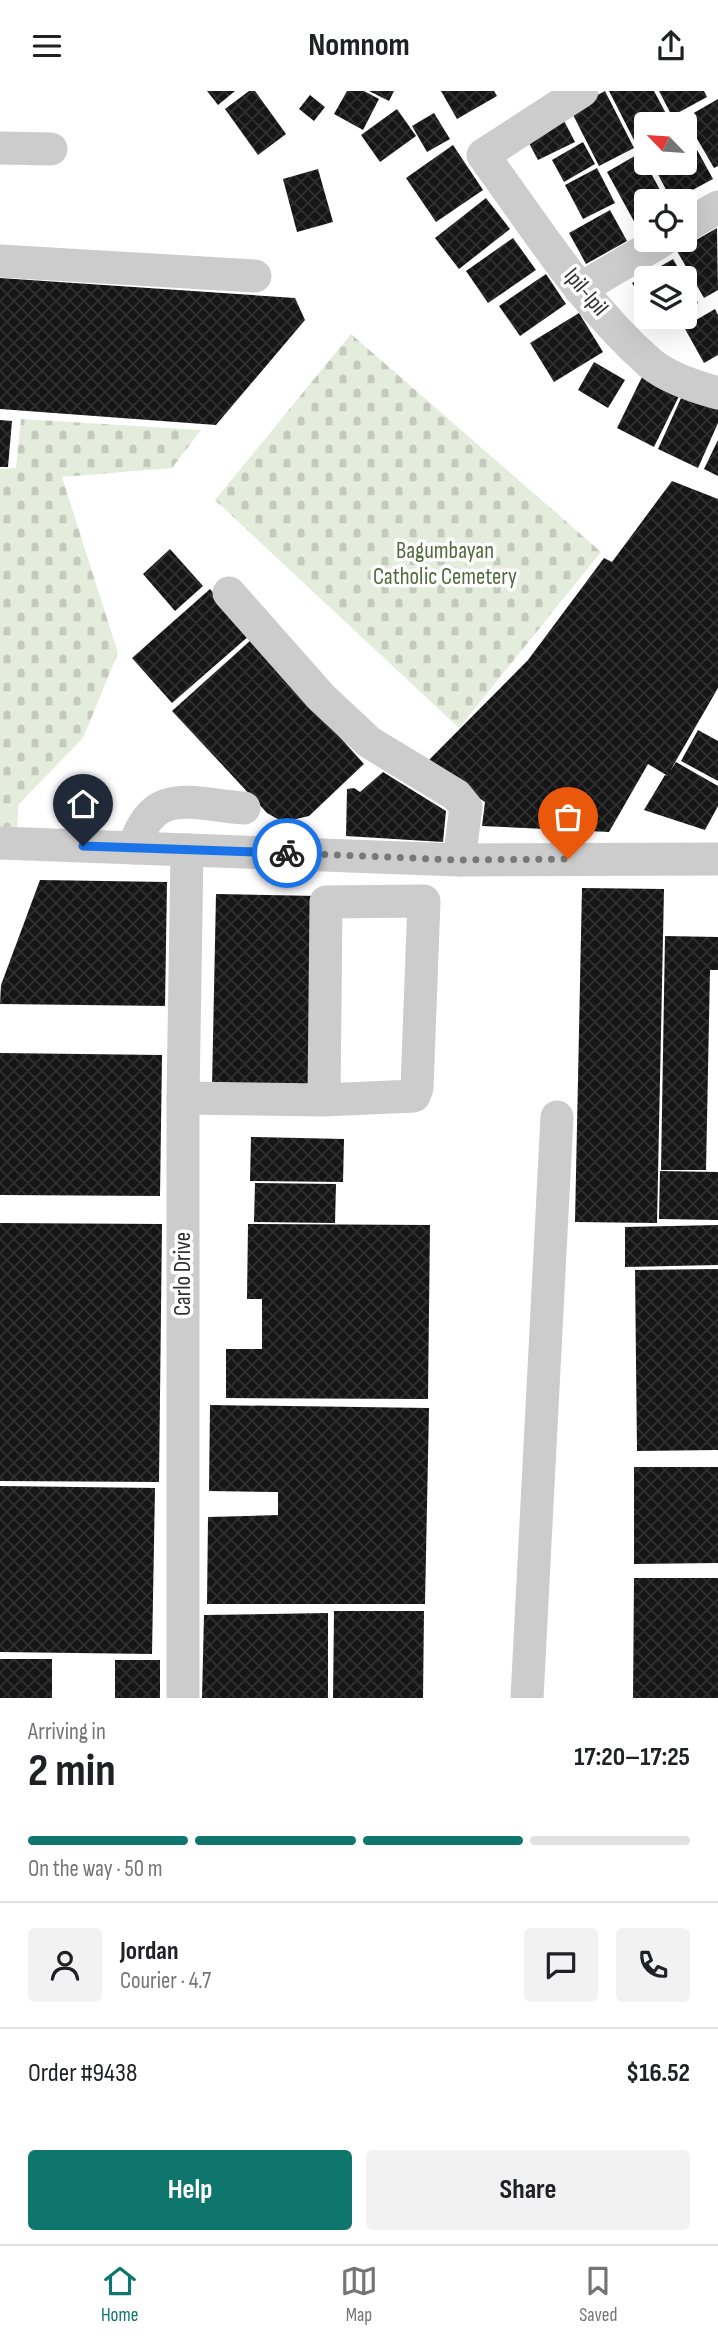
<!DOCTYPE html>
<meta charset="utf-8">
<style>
body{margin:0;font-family:"Sofia Sans Condensed",sans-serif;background:#f2f2f2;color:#202124;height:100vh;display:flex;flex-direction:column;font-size:26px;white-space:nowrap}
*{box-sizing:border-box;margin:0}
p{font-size:23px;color:#757577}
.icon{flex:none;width:38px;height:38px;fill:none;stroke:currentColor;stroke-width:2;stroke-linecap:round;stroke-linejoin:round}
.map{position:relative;height:1607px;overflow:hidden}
.drawer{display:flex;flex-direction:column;background:#fff;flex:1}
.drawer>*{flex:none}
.needle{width:46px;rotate:295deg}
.buttons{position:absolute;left:634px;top:21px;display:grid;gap:14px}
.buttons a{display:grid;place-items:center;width:63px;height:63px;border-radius:7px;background:#fff;box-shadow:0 7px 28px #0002;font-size:35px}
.pin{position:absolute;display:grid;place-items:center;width:60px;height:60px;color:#fff;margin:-72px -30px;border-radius:50% 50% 50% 0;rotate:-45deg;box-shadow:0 0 7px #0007}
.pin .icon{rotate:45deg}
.courier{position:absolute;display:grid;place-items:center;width:70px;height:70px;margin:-35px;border:5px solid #1a73e8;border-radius:50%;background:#fff;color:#222;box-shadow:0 2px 9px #0007}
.headline em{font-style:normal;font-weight:700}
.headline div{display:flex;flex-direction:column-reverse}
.headline{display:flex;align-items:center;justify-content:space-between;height:119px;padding:0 28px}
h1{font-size:46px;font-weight:700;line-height:52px}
.bar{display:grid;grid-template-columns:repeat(4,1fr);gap:10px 7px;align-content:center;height:84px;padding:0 28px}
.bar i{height:9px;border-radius:5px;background:#e0e0e0}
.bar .on{background:#0f766e}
.bar p{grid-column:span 4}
.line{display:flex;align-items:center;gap:18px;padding:0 28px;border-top:2px solid #e0e0e0}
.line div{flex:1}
.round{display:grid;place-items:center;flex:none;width:74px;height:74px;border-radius:7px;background:#f2f2f2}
.button{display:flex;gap:14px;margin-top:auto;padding:14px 28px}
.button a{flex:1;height:80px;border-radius:7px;background:#0f766e;color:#fff;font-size:28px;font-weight:700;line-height:80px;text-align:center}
.button a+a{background:#f2f2f2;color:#202124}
header{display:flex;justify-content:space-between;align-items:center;height:91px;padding:0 28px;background:#fff;font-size:32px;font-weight:700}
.menu{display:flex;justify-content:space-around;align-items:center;height:98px;border-top:2px solid #e0e0e0;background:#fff;font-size:19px;color:#757577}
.menu a{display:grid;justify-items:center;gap:4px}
.menu .on{color:#0f766e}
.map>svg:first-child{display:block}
.cemetery{fill:url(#cemetery-stones)}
.building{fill:url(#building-cross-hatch)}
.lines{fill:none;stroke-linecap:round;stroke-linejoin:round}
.minor{stroke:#ccc;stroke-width:33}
.done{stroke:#787878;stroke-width:7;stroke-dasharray:0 12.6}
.route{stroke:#1a73e8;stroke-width:9}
.labels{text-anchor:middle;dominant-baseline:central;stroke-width:7;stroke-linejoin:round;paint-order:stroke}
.street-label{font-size:23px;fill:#2f2f2f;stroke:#fff}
.park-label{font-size:23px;fill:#516a3c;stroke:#fff}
</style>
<header><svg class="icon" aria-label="menu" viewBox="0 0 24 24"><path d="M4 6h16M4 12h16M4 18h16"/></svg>Nomnom<svg class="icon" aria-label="share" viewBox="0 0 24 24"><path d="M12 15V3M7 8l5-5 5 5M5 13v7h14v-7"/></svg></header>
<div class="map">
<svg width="718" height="1607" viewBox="0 0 718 1607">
<defs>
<pattern id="cemetery-stones" width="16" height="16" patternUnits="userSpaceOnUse" patternTransform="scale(1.75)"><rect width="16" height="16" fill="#e4ecdc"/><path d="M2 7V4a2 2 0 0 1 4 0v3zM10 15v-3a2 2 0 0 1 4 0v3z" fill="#c4cbbd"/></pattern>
<pattern id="building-cross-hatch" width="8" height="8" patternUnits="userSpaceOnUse" patternTransform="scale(1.75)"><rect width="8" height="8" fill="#161616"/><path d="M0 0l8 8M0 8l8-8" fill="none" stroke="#303030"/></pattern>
</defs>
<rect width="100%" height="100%" fill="#fff"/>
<g class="cemetery">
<path d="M351,243l250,218 -142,176 -244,-228z"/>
<path d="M21,328l180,11 -29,38 -110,9 56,176 -35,85 -65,67 -1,26 -17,-2v-360l16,-1z"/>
</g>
<g class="building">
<path d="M207,0h28l-17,14z"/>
<path d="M249,0h6l31,43 -28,21 -33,-46z"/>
<path d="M347,0h17l15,8 -16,31 -29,-16z"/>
<path d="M369,0h25l-5,10z"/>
<path d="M441,0h53l3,5 -40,23z"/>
<path d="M605,0l29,57 -35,18 -29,-57z"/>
<path d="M609,0h45l16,30 -24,3v10l-12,6z"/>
<path d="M659,0h45l3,6 -35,19z"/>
<path d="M310,4l15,12 -11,14 -15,-12z"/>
<path d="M718,8v67l-4,2 -29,-50z"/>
<path d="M397,18l19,27 -36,26 -19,-27z"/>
<path d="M434,22l16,26 -23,13 -15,-26z"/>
<path d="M560,22l15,29 -37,18 -15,-28z"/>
<path d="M684,35l29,53 -41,22 -20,-38h32z"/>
<path d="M583,51l12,22 -31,18 -12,-22z"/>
<path d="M453,54l30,45 -47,32 -30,-44z"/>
<path d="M640,62l26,48h-20v18l-10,6 -29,-53z"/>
<path d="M597,77l18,35 -32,16 -18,-34z"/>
<path d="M318,78l15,53 -36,10 -14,-53z"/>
<path d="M486,107l24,31 -51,40 -24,-31z"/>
<path d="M610,119l17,31 -41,23 -17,-31z"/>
<path d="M717,137l1,62 -14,8 -27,-47z"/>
<path d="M513,147l23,32 -48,33 -22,-32z"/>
<path d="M673,168l11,19h-38v28l-14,-23z"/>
<path d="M546,183l20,30 -46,32 -21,-30z"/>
<path d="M0,187l295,20 10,22 -89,105 -216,-16z"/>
<path d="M684,187l14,25 -14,8z"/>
<path d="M715,218l3,6v40l-14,8 -20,-36z"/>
<path d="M579,222l24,39 -49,30 -24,-39z"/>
<path d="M652,226h22l-17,9z"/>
<path d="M594,271l31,18 -17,28 -30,-18z"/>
<path d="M644,282l37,19 -27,55 -37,-19z"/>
<path d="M686,296l32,14v22l-20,45 -40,-19z"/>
<path d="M0,329l12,1 -4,46h-8z"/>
<path d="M718,349v36l-14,-7z"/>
<path d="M672,390l46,18v189l-48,83 6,-9 42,24v20l-13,24 -61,-20 21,-35 3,1 -20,-12 -39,68 -127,-6 3,-24 -60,-38 103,-104 76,-102 8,4z"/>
<path d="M170,458l33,37 -28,25 -32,-37z"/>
<path d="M210,498l40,46 -78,68 -40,-45z"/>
<path d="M252,548l112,125 -55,52 -26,6 -16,-9 -95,-102z"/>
<path d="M698,639l20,11v40l-37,-20z"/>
<path d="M383,681l63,39 -3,31 -97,-6 1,-47 7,-1 6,4z"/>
<path d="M40,789l127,2 -2,124 -165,-2 1,-19z"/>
<path d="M582,797l82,1 -7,334 -82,-1z"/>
<path d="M216,803l102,2 -4,193 -102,-2z"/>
<path d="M665,845l53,1v33h-8l-4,200h-45z"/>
<path d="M0,962l162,2 -2,141 -160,-1z"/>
<path d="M251,1046l93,2 -1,43 -93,-1z"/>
<path d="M660,1080l58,1v48l-59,-1z"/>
<path d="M255,1092l81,1 -1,39 -81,-1z"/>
<path d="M0,1132l162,1 -3,258 -159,-1z"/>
<path d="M248,1133l182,1 -2,174 -202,-1v-49h36v-50h-15z"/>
<path d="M718,1134v40l-93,2v-40z"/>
<path d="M718,1178v181l-81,1 -2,-181z"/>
<path d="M210,1314l219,3 -4,196h-218l1,-87 70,-2v-23l-69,-1z"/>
<path d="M634,1376h84v96l-84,1z"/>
<path d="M0,1395l155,2 -3,166 -152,-2z"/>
<path d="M634,1487h84v120h-85z"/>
<path d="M334,1520h90l-1,87h-90z"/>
<path d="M328,1522v85h-126l2,-83z"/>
<rect x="0" y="1568" width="52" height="39"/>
<rect x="115" y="1569" width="45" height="38"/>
</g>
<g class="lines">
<g class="minor">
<path d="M582,0l-99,64c52,71 100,149 167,208 18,15 46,24 68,30"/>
<path d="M0,57l51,1"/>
<path d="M684,136l34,-20"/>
<path d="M0,170l255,15"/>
<path d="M580,198l83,-49"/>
<path d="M229,502l92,104 48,45 87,53 10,12 -7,53"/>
<path d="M0,752l459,17 259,-1"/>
<path d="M134,757c18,-63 57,-44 110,-40"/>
<path d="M183,1007l141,2 90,-4 3,-8 7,-187 -98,1 -2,198"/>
<path d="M183,1607v-600l4,-248"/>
<path d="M527,1607l30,-581"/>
</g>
</g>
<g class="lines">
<path class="done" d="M287,762l172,7 109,-1"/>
<path class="route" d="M83,755l204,7"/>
</g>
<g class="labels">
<g class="street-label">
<text transform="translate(586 201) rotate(50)">Ipil-Ipil</text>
<text transform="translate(183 1183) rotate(-90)">Carlo Drive</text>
</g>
<g class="park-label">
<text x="445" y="460">Bagumbayan<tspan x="445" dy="26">Catholic Cemetery</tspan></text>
</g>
</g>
</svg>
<div class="buttons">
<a><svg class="needle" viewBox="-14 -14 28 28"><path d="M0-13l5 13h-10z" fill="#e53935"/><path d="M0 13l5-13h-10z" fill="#757577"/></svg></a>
<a><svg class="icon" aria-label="locate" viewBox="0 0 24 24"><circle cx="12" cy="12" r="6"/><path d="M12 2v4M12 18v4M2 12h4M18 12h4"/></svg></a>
<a><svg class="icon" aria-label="layers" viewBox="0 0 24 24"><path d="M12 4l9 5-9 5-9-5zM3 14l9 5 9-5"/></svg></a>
</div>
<div class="pin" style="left:568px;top:768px;background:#ea580c"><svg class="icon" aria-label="bag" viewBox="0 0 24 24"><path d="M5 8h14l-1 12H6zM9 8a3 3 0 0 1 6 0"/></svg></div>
<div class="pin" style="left:83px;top:755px;background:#1f2937"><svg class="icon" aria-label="home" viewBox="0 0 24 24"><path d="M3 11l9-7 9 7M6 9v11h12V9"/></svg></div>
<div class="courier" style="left:287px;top:762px"><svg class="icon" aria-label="bike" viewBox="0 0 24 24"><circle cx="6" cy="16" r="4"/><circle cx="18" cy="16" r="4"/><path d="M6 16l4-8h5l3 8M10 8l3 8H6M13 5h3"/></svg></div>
</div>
<section class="drawer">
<div class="headline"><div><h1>2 min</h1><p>Arriving in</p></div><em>17:20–17:25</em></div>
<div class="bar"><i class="on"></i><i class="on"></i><i class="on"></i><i></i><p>On the way · 50 m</p></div>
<div class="line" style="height:126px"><a class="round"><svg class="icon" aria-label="person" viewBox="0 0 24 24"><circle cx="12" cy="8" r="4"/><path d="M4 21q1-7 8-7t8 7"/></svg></a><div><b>Jordan</b><p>Courier · 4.7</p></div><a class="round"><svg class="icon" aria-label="chat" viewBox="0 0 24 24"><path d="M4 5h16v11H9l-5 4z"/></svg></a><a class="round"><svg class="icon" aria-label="phone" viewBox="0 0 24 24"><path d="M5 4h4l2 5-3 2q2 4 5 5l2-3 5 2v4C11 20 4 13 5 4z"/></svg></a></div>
<div class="line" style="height:91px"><div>Order #9438</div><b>$16.52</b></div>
<div class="button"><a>Help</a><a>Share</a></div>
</section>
<nav class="menu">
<a class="on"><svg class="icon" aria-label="home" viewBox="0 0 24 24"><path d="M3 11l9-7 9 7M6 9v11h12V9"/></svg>Home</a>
<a><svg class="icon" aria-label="map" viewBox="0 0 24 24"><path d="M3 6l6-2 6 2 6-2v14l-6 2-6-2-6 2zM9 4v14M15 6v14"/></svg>Map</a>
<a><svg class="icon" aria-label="saved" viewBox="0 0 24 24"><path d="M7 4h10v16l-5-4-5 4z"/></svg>Saved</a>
</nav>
